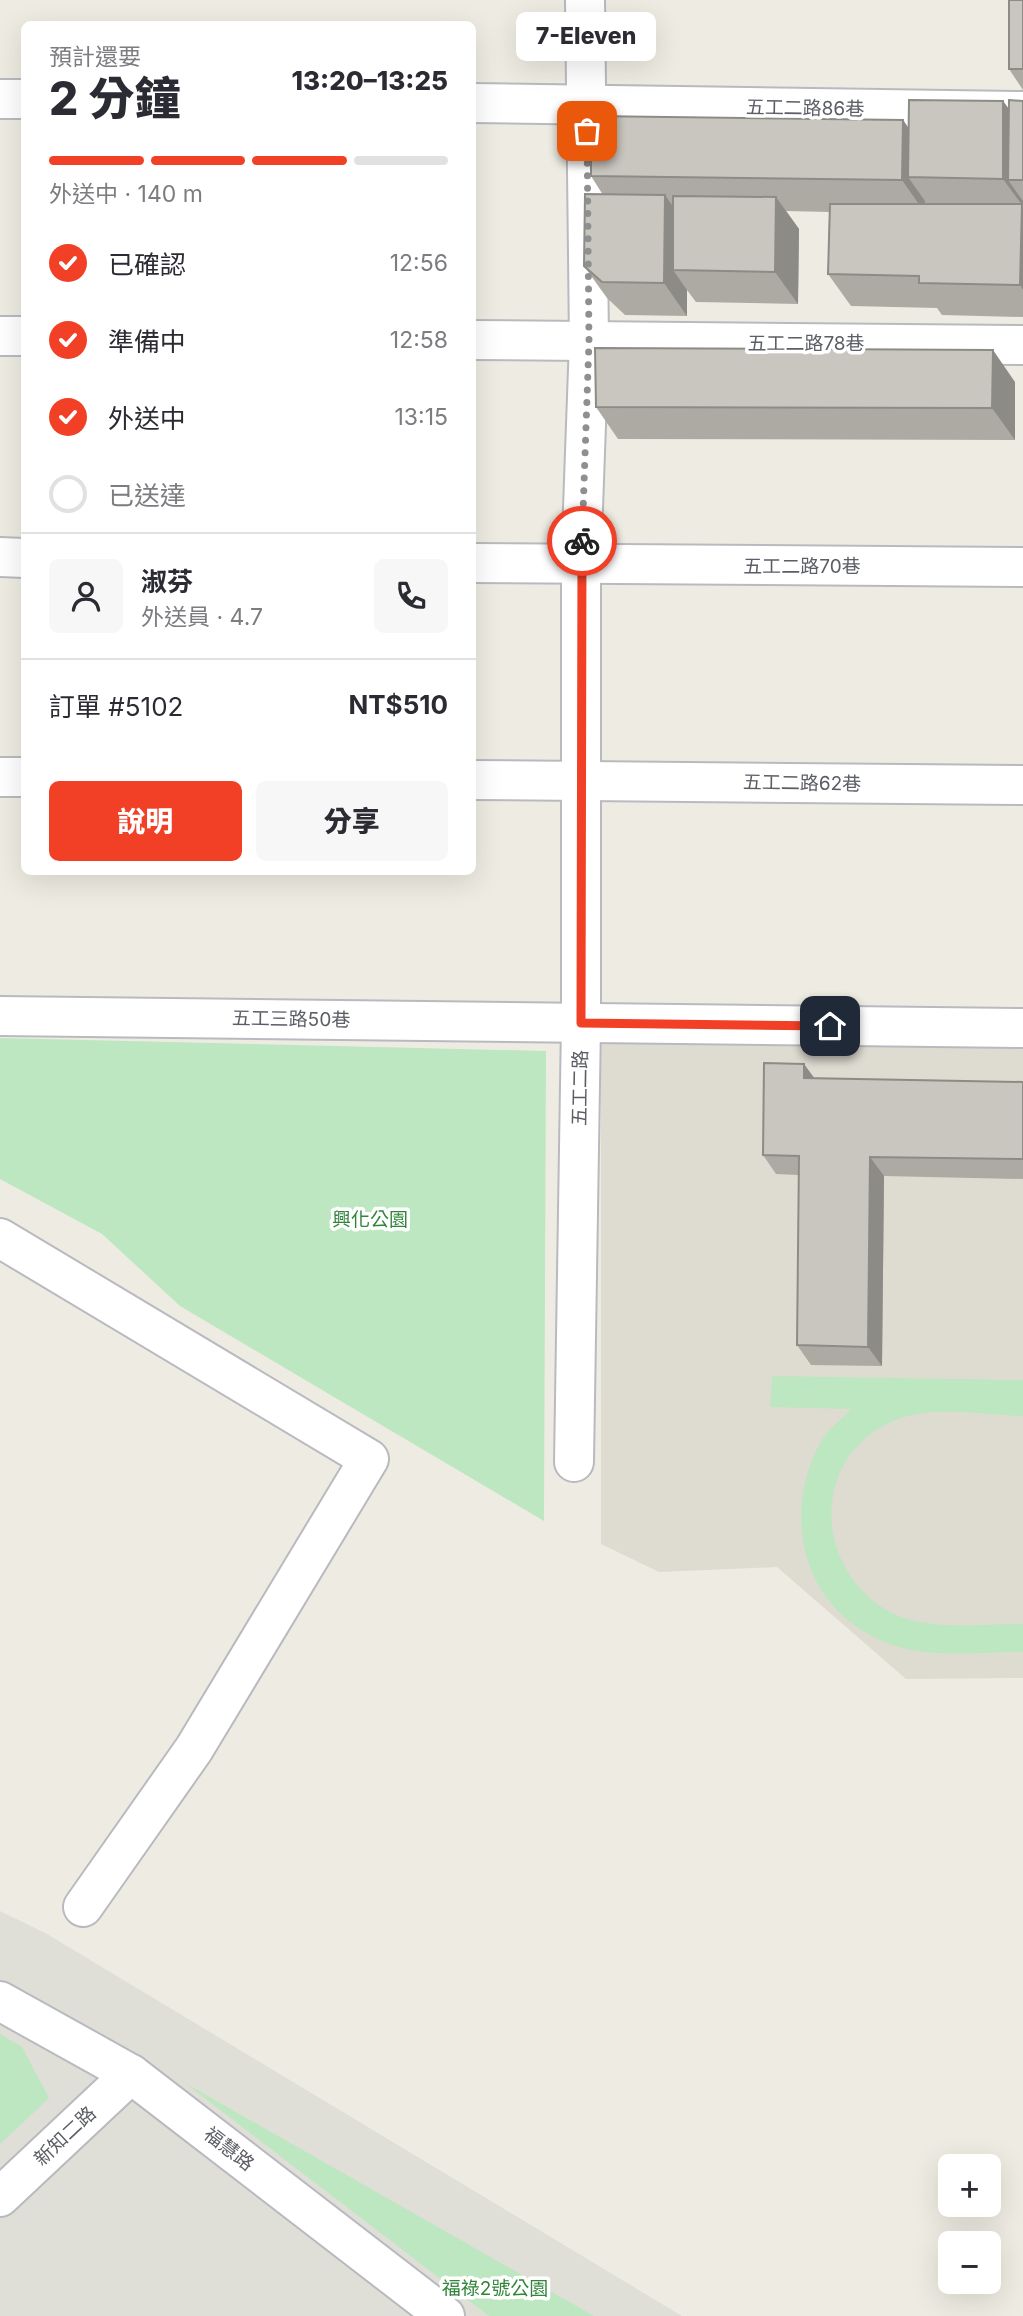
<!DOCTYPE html>
<html lang="zh-TW">
<meta charset="utf-8">
<style>
body{margin:0;font-family:Inter,"Noto Sans TC",sans-serif;background:#f7f7f7;color:#2b2b33;height:100vh;display:flex;flex-direction:column;font-size:26px;white-space:nowrap}
*{box-sizing:border-box;margin:0}
p{font-size:23px;color:#7c7c81}
.icon{flex:none;width:38px;height:38px;fill:none;stroke:currentColor;stroke-width:2;stroke-linecap:round;stroke-linejoin:round}
.map{position:relative;flex:1;overflow:hidden}
.sheet{position:absolute;left:21px;top:21px;width:455px;height:854px;display:flex;flex-direction:column;background:#fff;border-radius:10px;box-shadow:0 7px 28px #0002}
.sheet>*{flex:none}
.fabs{position:absolute;left:938px;top:2154px;display:grid;gap:14px}
.fabs a{display:grid;place-items:center;width:63px;height:63px;border-radius:10px;background:#fff;box-shadow:0 7px 28px #0002;font-size:35px}
.pin{position:absolute;display:grid;place-items:center;width:60px;height:60px;color:#fff;margin:-30px;border-radius:14px;box-shadow:0 4px 10px #0006}
.courier{position:absolute;display:grid;place-items:center;width:70px;height:70px;margin:-35px;border:5px solid #f14026;border-radius:50%;background:#fff;color:#222;box-shadow:0 2px 9px #0007}
.bubble{position:absolute;height:49px;border-radius:10px;background:#fff;box-shadow:0 7px 28px #0002;font-size:23px;font-weight:800;line-height:49px;text-align:center}
.head em{font-style:normal;font-weight:800}
.head div{display:flex;flex-direction:column-reverse}
.head{display:flex;align-items:center;justify-content:space-between;height:119px;padding:0 28px}
h1{font-size:46px;font-weight:800;line-height:52px}
.bar{display:grid;grid-template-columns:repeat(4,1fr);gap:10px 7px;align-content:center;height:84px;padding:0 28px}
.bar i{height:9px;border-radius:5px;background:#e1e1e2}
.bar .selected{background:#f14026}
.bar p{grid-column:span 4}
.line{display:flex;align-items:center;gap:18px;padding:0 28px;border-top:2px solid #e1e1e2}
.line div{flex:1}
.round{display:grid;place-items:center;flex:none;width:74px;height:74px;border-radius:10px;background:#f7f7f7}
ol{padding:0 28px;list-style:none}
li{display:flex;align-items:center;gap:21px;height:77px}
li p{margin-inline-start:auto}
li .icon{padding:7px;border-radius:50%;background:#f14026;color:#fff;stroke-width:4}
li:last-child{color:#7c7c81}
li i{width:38px;height:38px;border:4px solid #e1e1e2;border-radius:50%}
.button{display:flex;gap:14px;margin-top:auto;padding:14px 28px}
.button a{flex:1;height:80px;border-radius:10px;background:#f14026;color:#fff;font-size:28px;font-weight:800;line-height:80px;text-align:center}
.button a+a{background:#f7f7f7;color:#2b2b33}
.map>svg:first-child{display:block}
.industrial{fill:#dfded7}
.education{fill:#dedbd1}
.green{fill:#bde7c0}
.lines{fill:none;stroke-linecap:round;stroke-linejoin:round}
.minor-casing{stroke:#b8babf;stroke-width:42}
.minor{stroke:#fff;stroke-width:38}
.wall{fill:#adaaa4}
.shaded-wall{fill:#8d8b86}
.building{fill:#c9c6bf;stroke:#8d8b86;stroke-width:2}
.done{stroke:#8e9090;stroke-width:7;stroke-dasharray:0 12.6}
.route{stroke:#f14026;stroke-width:9}
.labels{text-anchor:middle;dominant-baseline:central;stroke-width:7;stroke-linejoin:round;paint-order:stroke}
.street-label{font-size:19px;fill:#5b5e64;stroke:#fff}
.park-label{font-size:19px;fill:#308539;stroke:#fff}
</style>
<div class="map">
<svg width="1023" height="2316" viewBox="0 0 1023 2316">
<rect width="100%" height="100%" fill="#eeece2"/>
<path class="industrial" d="M0,1911l47,23 635,382h-682z"/>
<path class="education" d="M601,1042l422,1v635l-117,1 -129,-112 -118,5 -58,-28z"/>
<g class="green">
<path d="M0,1038l546,13 -2,470 -364,-215 -78,-72 -102,-55z"/>
<path d="M772,1376l251,4v36c-41,-1 -93,-12 -132,6 -83,38 -76,151 1,191 37,19 91,10 131,11v28c-46,0 -100,8 -143,-12 -78,-35 -98,-124 -61,-195 7,-14 22,-25 32,-36l-81,-2z"/>
<path d="M0,2034l22,13 27,51 -49,46z"/>
<path d="M185,2083l409,233h-105z"/>
</g>
<g class="lines">
<defs>
<g id="minor">
<path d="M0,99h24"/>
<path d="M472,103l551,8"/>
<path d="M0,336h24"/>
<path d="M472,340l551,5"/>
<path d="M0,557l24,1"/>
<path d="M472,563l551,4"/>
<path d="M0,777h24"/>
<path d="M472,780l551,5"/>
<path d="M0,1016l1023,12"/>
<path d="M0,1238l369,221 -175,290 -111,158"/>
<path d="M574,1462l7,-439v-459l8,-223 -4,-341"/>
<path d="M0,2001l131,73 314,242"/>
<path d="M0,2197l131,-123"/>
</g>
</defs>
<use href="#minor" class="minor-casing"/>
<use href="#minor" class="minor"/>
</g>
<g class="wall">
<path d="M1023,0v90l-14,-21z"/>
<path d="M1003,101l6,8 14,-8v216l-81,-2 -5,-7 -86,-2 -23,-32 1,-62 -43,-1 13,18 -1,75 -102,-2 -9,-12v26l-62,-1 -18,-17 -23,-32 19,-71 -12,-19 312,-56 6,9z"/>
<path d="M1015,382v58l-397,-1 -22,-32z"/>
<path d="M814,1079l209,3v97l-139,-3 -2,190 -71,-1 -14,-20 2,-170 -23,-1 -13,-19z"/>
</g>
<g class="shaded-wall">
<path d="M1003,101l20,28 -15,51 15,21v89l-3,-5 2,-80 -19,-26z"/>
<path d="M903,120l22,32 -17,25 17,24v12l-23,-33z"/>
<path d="M665,195l23,33 -15,42 14,20v26l-23,-33z"/>
<path d="M776,197l23,32 -1,75 -23,-32z"/>
<path d="M993,350l22,32v58l-23,-32z"/>
<path d="M804,1064l14,19 -14,-5z"/>
<path d="M870,1157l14,19 -2,190 -14,-19z"/>
</g>
<g class="building">
<rect x="1009" y="0" width="14" height="69"/>
<path d="M909,100l94,1v78l-95,-2z"/>
<path d="M1009,100l14,1v79h-15z"/>
<path d="M591,116l312,4 -1,60 -311,-4z"/>
<path d="M585,194l80,1 -1,88 -62,-1 -18,-16z"/>
<path d="M673,196l103,1 -1,75 -102,-2z"/>
<path d="M830,204h192l-2,81 -101,-2v-7l-91,-2z"/>
<path d="M595,348l398,2 -1,58 -396,-1z"/>
<path d="M764,1063l40,1v14l219,4v77l-153,-2 -2,190 -71,-2 2,-189 -36,-1z"/>
</g>
<g class="lines">
<path class="done" d="M582,541l7,-200 -2,-210"/>
<path class="route" d="M582,541l-1,482 249,3"/>
</g>
<g class="labels">
<g class="street-label">
<text transform="translate(805 108) rotate(1)">五工二路86巷</text>
<text x="806" y="343">五工二路78巷</text>
<text x="802" y="566">五工二路70巷</text>
<text transform="translate(802 783) rotate(1)">五工二路62巷</text>
<text transform="translate(291 1019) rotate(1)">五工三路50巷</text>
<text transform="translate(580 1088) rotate(-89)">五工二路</text>
<text transform="translate(65 2136) rotate(-43)">新知二路</text>
<text transform="translate(229 2149) rotate(38)">福慧路</text>
</g>
<g class="park-label">
<text x="370" y="1219">興化公園</text>
<text x="495" y="2288">福祿2號公園</text>
</g>
</g>
</svg>
<div class="fabs">
<a>+</a>
<a>−</a>
</div>
<div class="pin" style="left:587px;top:131px;background:#ea580c"><svg class="icon" aria-label="bag" viewBox="0 0 24 24"><path d="M5 8h14l-1 12H6zM9 8a3 3 0 0 1 6 0"/></svg></div>
<div class="pin" style="left:830px;top:1026px;background:#1f2937"><svg class="icon" aria-label="home" viewBox="0 0 24 24"><path d="M3 11l9-7 9 7M6 9v11h12V9"/></svg></div>
<div class="courier" style="left:582px;top:541px"><svg class="icon" aria-label="bike" viewBox="0 0 24 24"><circle cx="6" cy="16" r="4"/><circle cx="18" cy="16" r="4"/><path d="M6 16l4-8h5l3 8M10 8l3 8H6M13 5h3"/></svg></div>
<div class="bubble" style="left:516px;top:12px;width:140px">7-Eleven</div>
<section class="sheet">
<div class="head"><div><h1>2 分鐘</h1><p>預計還要</p></div><em>13:20–13:25</em></div>
<div class="bar"><i class="selected"></i><i class="selected"></i><i class="selected"></i><i></i><p>外送中 · 140 m</p></div>
<ol>
<li><svg class="icon" aria-label="check" viewBox="0 0 24 24"><path d="M5 12l5 5 9-10"/></svg>已確認<p>12:56</p></li>
<li><svg class="icon" aria-label="check" viewBox="0 0 24 24"><path d="M5 12l5 5 9-10"/></svg>準備中<p>12:58</p></li>
<li><svg class="icon" aria-label="check" viewBox="0 0 24 24"><path d="M5 12l5 5 9-10"/></svg>外送中<p>13:15</p></li>
<li><i></i>已送達</li>
</ol>
<div class="line" style="height:126px"><a class="round"><svg class="icon" aria-label="person" viewBox="0 0 24 24"><circle cx="12" cy="8" r="4"/><path d="M4 21q1-7 8-7t8 7"/></svg></a><div><b>淑芬</b><p>外送員 · 4.7</p></div><a class="round"><svg class="icon" aria-label="phone" viewBox="0 0 24 24"><path d="M5 4h4l2 5-3 2q2 4 5 5l2-3 5 2v4C11 20 4 13 5 4z"/></svg></a></div>
<div class="line" style="height:91px"><div>訂單 #5102</div><b>NT$510</b></div>
<div class="button"><a>說明</a><a>分享</a></div>
</section>
</div>
